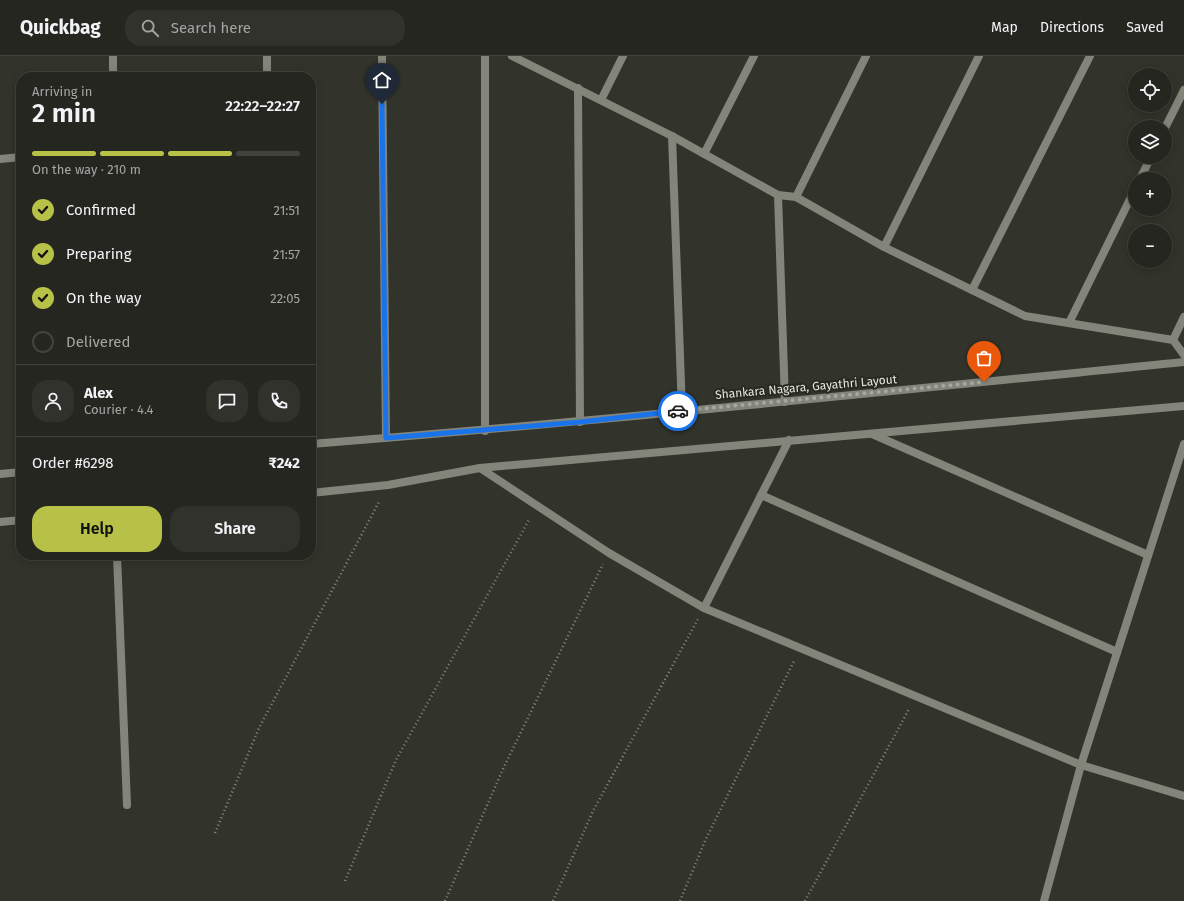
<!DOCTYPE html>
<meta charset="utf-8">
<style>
body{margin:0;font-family:"Fira Sans",sans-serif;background:#32322d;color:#f1f3f6;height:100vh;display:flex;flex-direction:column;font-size:15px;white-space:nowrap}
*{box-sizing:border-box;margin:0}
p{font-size:13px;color:#a4a5a5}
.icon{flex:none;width:22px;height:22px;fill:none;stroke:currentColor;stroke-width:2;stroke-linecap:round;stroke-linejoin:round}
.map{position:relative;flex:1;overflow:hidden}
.side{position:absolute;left:16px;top:16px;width:300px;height:488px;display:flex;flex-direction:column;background:#262620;border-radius:16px;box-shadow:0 2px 10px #0003,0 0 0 1px #42433e}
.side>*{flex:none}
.tools{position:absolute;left:1128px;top:12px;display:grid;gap:8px}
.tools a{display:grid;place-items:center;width:44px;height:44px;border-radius:50%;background:#262620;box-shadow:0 2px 10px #0003,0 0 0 1px #42433e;font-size:20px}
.pin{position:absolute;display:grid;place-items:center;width:34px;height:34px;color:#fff;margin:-41px -17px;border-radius:50% 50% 50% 0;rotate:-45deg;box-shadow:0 0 4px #0007}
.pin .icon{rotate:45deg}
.courier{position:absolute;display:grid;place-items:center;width:40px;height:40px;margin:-20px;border:3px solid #1a73e8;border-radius:50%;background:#fff;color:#222;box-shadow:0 1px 5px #0007}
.headline em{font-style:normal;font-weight:600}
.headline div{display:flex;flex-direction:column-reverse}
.headline{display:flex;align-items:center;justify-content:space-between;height:68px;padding:0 16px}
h1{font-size:26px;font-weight:600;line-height:30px}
.bar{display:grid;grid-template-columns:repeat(4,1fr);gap:6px 4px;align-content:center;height:48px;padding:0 16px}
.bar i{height:5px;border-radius:3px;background:#42433e}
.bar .active{background:#b7c148}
.bar p{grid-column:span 4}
.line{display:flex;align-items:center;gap:10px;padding:0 16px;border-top:1px solid #42433e}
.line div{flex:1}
.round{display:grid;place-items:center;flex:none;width:42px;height:42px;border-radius:16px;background:#32322d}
ol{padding:0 16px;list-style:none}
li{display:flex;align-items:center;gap:12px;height:44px}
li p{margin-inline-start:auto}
li .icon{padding:4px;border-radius:50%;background:#b7c148;color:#111;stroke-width:4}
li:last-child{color:#a4a5a5}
li i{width:22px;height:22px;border:2px solid #42433e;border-radius:50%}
.button{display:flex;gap:8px;margin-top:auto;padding:8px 16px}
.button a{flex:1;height:46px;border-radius:16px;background:#b7c148;color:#111;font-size:16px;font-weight:600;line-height:46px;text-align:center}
.button a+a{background:#32322d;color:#f1f3f6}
header{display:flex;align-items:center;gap:24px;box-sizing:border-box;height:56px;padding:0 20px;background:#262620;border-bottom:1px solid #42433e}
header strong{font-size:19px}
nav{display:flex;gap:22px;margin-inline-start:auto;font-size:14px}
.search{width:280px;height:36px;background:#32322d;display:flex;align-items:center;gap:10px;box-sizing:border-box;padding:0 14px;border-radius:16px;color:#a4a5a5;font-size:15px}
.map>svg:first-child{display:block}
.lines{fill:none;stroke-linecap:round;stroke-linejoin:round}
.path{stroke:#8a8b84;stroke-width:2.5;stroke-dasharray:1 3;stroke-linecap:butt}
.minor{stroke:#83857a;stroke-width:8}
.done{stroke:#a6a7a0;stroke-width:4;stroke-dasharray:0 7.2}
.route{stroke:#1a73e8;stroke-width:5}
.labels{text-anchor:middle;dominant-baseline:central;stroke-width:4;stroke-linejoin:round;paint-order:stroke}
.street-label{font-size:12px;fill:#e4e5df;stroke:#282920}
</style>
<header>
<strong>Quickbag</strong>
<div class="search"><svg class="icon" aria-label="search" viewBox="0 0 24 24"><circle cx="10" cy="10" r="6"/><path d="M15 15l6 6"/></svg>Search here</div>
<nav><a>Map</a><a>Directions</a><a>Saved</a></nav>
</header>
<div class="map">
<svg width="1184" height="845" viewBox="0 0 1184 845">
<rect width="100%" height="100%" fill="#32332a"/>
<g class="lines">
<g class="path">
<path d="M215,777l44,-105 121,-228"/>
<path d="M345,825l51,-121 134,-242"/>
<path d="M445,845l58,-132 100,-205"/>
<path d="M553,845l40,-90 105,-192"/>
<path d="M680,845l25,-60 89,-180"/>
<path d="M805,845l104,-192"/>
</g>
<g class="minor">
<path d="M113,0v21"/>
<path d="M267,0v21"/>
<path d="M382,0l4,382"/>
<path d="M512,0l160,80 106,59 18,2 88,50 141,69 148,24 11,15"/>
<path d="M578,32l2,334"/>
<path d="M601,44l22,-44"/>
<path d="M1165,72l19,-38"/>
<path d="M672,80l10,275"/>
<path d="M704,98l50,-98"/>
<path d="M0,103l21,-2"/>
<path d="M1140,123l11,-22"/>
<path d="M778,139l7,207"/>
<path d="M796,141l70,-141"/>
<path d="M884,191l95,-191"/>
<path d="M972,234l118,-234"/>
<path d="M1069,267l66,-134"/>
<path d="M1173,284l11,-23"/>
<path d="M485,375v-375"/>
<path d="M872,378l276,121"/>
<path d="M311,388c291,-23 582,-53 873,-82"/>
<path d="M480,412l129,85 95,55 377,157 103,31"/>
<path d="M0,418l21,-2"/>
<path d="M311,437l77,-8 92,-17 704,-62"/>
<path d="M761,439l356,157"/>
<path d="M0,466l21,-2"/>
<path d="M117,499l10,250"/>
<path d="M704,552l85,-168"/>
<path d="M1044,845l37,-136 103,-321"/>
</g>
</g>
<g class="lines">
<path class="done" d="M678,355l306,-29"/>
<path class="route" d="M382,48l4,334 194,-16 98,-11"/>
</g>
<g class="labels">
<g class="street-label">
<text transform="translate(806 331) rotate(-5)">Shankara Nagara, Gayathri Layout</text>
</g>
</g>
</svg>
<div class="tools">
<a><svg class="icon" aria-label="locate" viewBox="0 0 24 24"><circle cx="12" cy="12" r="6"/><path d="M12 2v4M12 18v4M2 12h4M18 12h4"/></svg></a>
<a><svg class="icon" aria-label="layers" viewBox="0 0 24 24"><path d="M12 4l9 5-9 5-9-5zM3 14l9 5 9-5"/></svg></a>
<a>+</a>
<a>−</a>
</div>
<div class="pin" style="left:984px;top:326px;background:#ea580c"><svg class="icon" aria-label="bag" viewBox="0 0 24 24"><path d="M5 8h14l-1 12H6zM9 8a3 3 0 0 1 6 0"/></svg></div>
<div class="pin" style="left:382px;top:48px;background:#1f2937"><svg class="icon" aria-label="home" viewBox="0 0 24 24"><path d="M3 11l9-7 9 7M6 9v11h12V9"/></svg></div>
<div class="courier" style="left:678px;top:355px"><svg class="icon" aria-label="car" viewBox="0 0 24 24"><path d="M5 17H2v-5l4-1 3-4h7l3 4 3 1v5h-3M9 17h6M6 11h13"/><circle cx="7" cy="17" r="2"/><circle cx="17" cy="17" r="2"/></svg></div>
<section class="side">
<div class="headline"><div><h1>2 min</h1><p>Arriving in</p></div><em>22:22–22:27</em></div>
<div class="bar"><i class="active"></i><i class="active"></i><i class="active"></i><i></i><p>On the way · 210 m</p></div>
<ol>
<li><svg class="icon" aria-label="check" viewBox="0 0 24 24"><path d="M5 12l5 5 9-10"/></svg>Confirmed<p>21:51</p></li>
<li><svg class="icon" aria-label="check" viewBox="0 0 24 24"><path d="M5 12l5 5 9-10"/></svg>Preparing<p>21:57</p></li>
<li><svg class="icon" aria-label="check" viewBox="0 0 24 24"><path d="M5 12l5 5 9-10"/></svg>On the way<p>22:05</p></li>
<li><i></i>Delivered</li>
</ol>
<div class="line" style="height:72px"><a class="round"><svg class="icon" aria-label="person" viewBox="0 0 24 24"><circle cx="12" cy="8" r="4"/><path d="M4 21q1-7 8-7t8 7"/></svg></a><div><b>Alex</b><p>Courier · 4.4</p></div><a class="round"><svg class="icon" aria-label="chat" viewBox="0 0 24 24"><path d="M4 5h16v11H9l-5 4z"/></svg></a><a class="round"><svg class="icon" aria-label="phone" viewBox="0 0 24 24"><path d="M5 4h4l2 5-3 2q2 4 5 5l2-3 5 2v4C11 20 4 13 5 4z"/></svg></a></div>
<div class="line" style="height:52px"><div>Order #6298</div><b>₹242</b></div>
<div class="button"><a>Help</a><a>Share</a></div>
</section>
</div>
